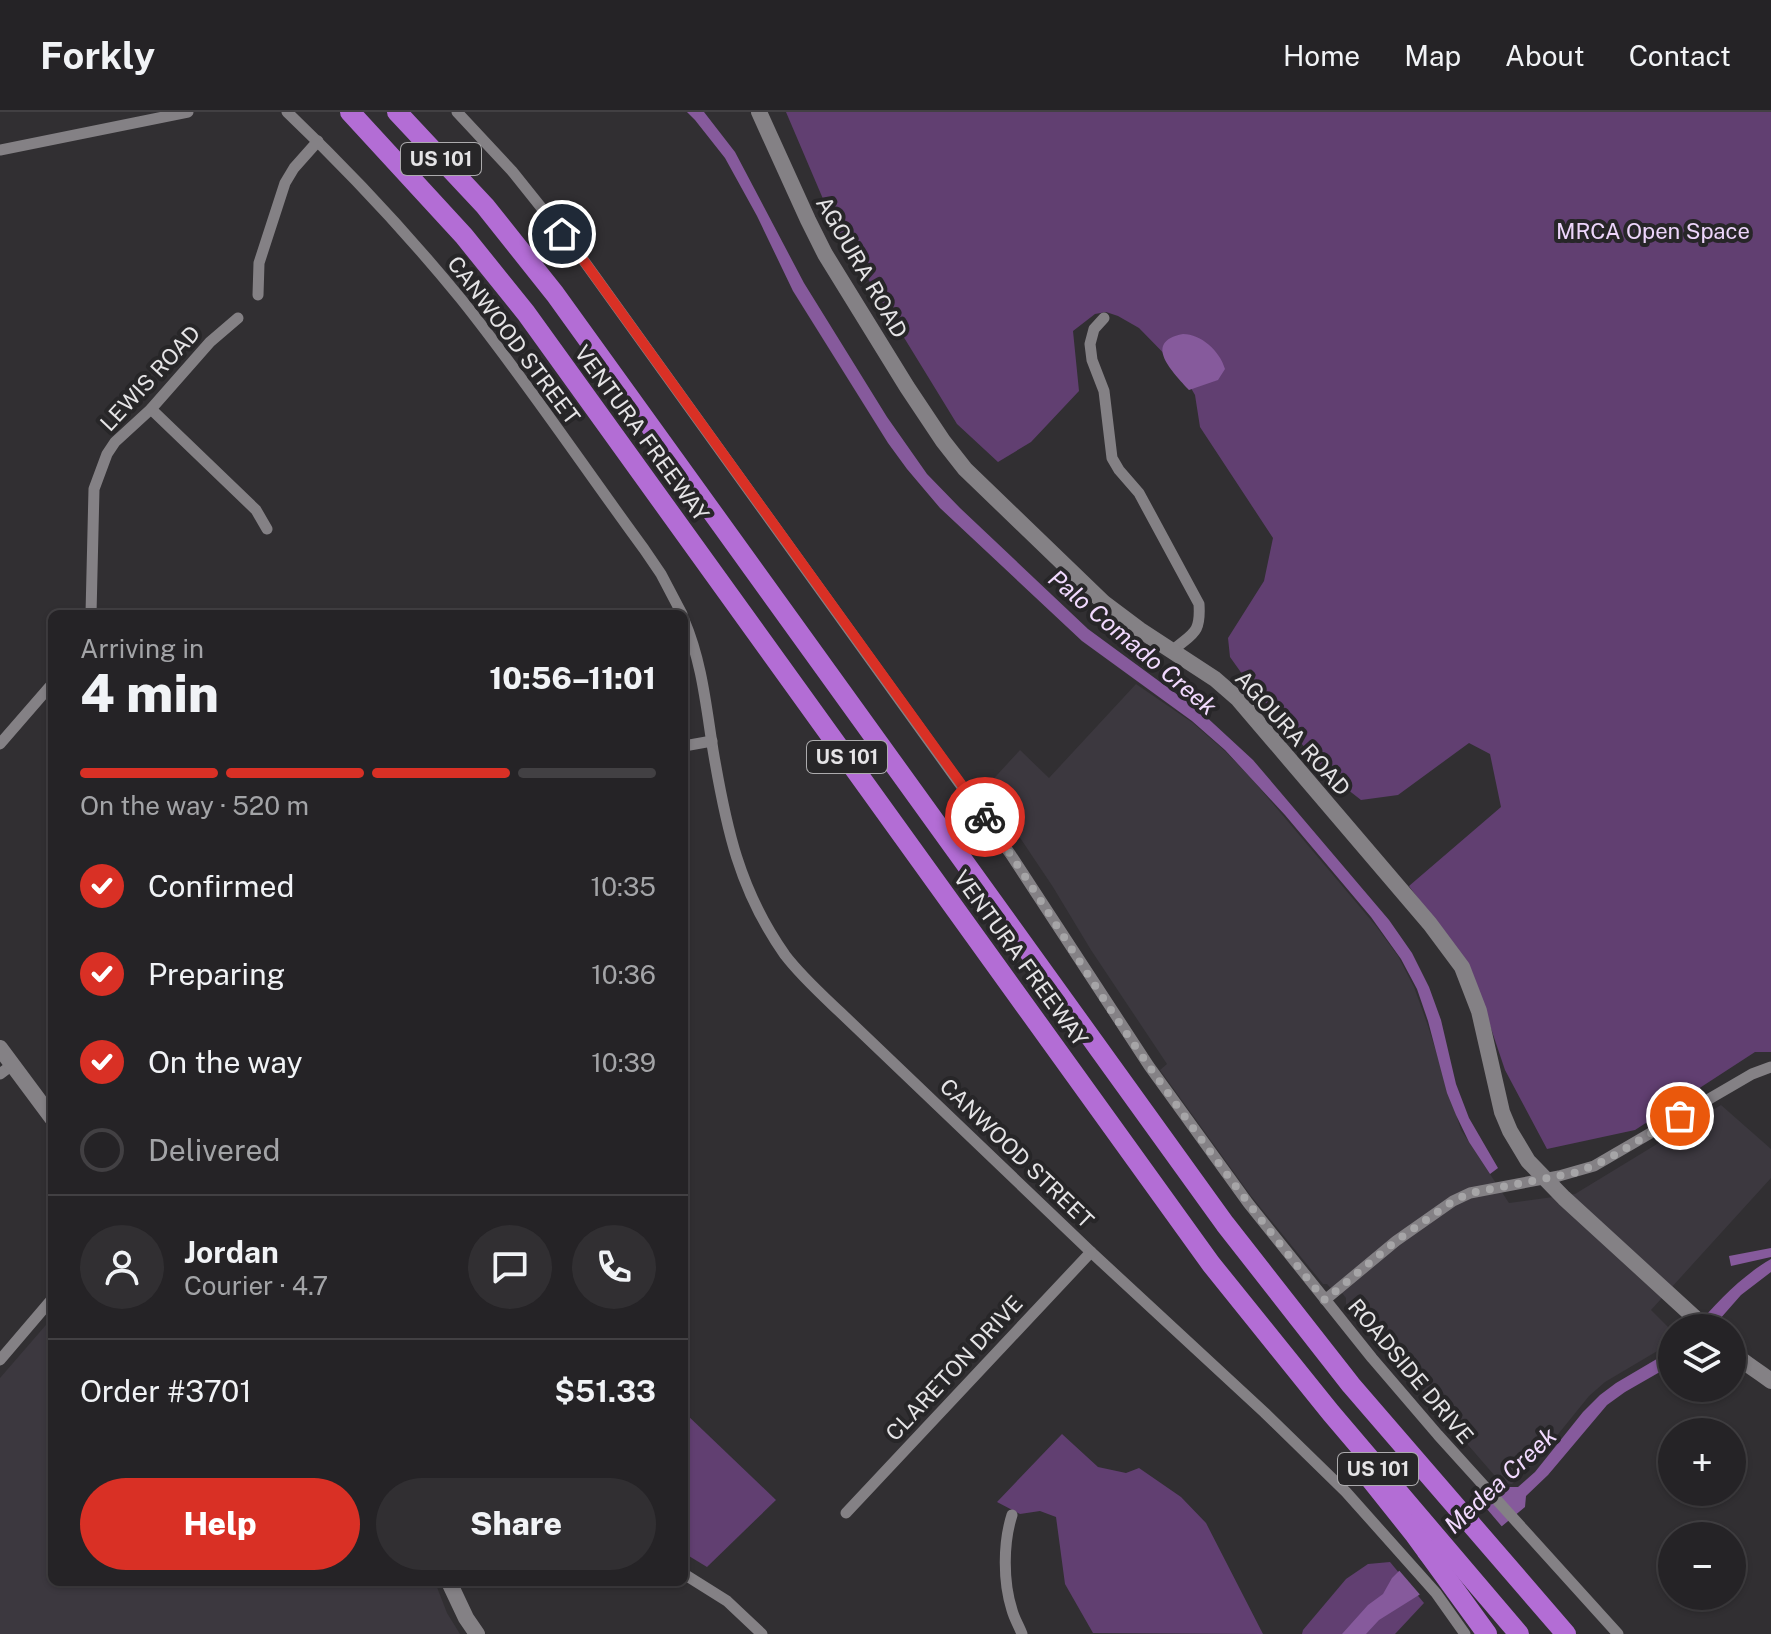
<!DOCTYPE html>
<meta charset="utf-8">
<style>
body{margin:0;font-family:"Public Sans",sans-serif;background:#312f32;color:#f1f3f6;height:100vh;display:flex;flex-direction:column;font-size:30px;white-space:nowrap}
*{box-sizing:border-box;margin:0}
p{font-size:26px;color:#a3a4a7}
.icon{flex:none;width:44px;height:44px;fill:none;stroke:currentColor;stroke-width:2;stroke-linecap:round;stroke-linejoin:round}
.map{position:relative;flex:1;overflow:hidden}
.side{position:absolute;left:48px;top:498px;width:640px;height:976px;display:flex;flex-direction:column;background:#252326;border-radius:12px;box-shadow:0 2px 6px #0004,0 0 0 2px #424043}
.side>*{flex:none}
.controls{position:absolute;left:1658px;top:1202px;display:grid;gap:16px}
.controls a{display:grid;place-items:center;width:88px;height:88px;border-radius:50%;background:#252326;box-shadow:0 2px 6px #0004,0 0 0 2px #424043;font-size:40px}
.pin{position:absolute;display:grid;place-items:center;width:68px;height:68px;color:#fff;margin:-34px;border:4px solid #fff;border-radius:50%;box-shadow:0 2px 8px #0007}
.courier{position:absolute;display:grid;place-items:center;width:80px;height:80px;margin:-40px;border:6px solid #d93025;border-radius:50%;background:#fff;color:#222;box-shadow:0 2px 10px #0007}
.overview em{font-style:normal;font-weight:800}
.overview div{display:flex;flex-direction:column-reverse}
.overview{display:flex;align-items:center;justify-content:space-between;height:136px;padding:0 32px}
h1{font-size:52px;font-weight:800;line-height:60px}
.bar{display:grid;grid-template-columns:repeat(4,1fr);gap:12px 8px;align-content:center;height:96px;padding:0 32px}
.bar i{height:10px;border-radius:6px;background:#424043}
.bar .selected{background:#d93025}
.bar p{grid-column:span 4}
.line{display:flex;align-items:center;gap:20px;padding:0 32px;border-top:2px solid #424043}
.line div{flex:1}
.round{display:grid;place-items:center;flex:none;width:84px;height:84px;border-radius:42px;background:#312f32}
ol{padding:0 32px;list-style:none}
li{display:flex;align-items:center;gap:24px;height:88px}
li p{margin-inline-start:auto}
li .icon{padding:8px;border-radius:50%;background:#d93025;color:#fff;stroke-width:4}
li:last-child{color:#a3a4a7}
li i{width:44px;height:44px;border:4px solid #424043;border-radius:50%}
.primary-button{display:flex;gap:16px;margin-top:auto;padding:16px 32px}
.primary-button a{flex:1;height:92px;border-radius:48px;background:#d93025;color:#fff;font-size:32px;font-weight:800;line-height:92px;text-align:center}
.primary-button a+a{background:#312f32;color:#f1f3f6}
header{display:flex;align-items:center;gap:48px;box-sizing:border-box;height:112px;padding:0 40px;background:#252326;border-bottom:2px solid #424043}
header strong{font-size:38px}
nav{display:flex;gap:44px;margin-inline-start:auto;font-size:28px}
.map>svg:first-child{display:block}
.built{fill:#3c383f}
.green{fill:#613f71}
.water{fill:#865a9c}
.pier{fill:#312f32}
.lines{fill:none;stroke-linecap:round;stroke-linejoin:round}
.street{stroke:#848185;stroke-width:11}
.secondary{stroke:#848185;stroke-width:16}
.highway{stroke:#b36dd5;stroke-width:20}
.done{stroke:#a6a5a7;stroke-width:8;stroke-dasharray:0 14.4}
.route{stroke:#d93025;stroke-width:10}
.labels{text-anchor:middle;dominant-baseline:central;stroke-width:8;stroke-linejoin:round;paint-order:stroke}
.shield{fill:#272628;stroke:#acabad;stroke-width:2}
.shield-label{font-size:20px;font-weight:bold;fill:#e5e4e6}
.park-label{font-size:22px;fill:#edd5fb;stroke:#272628}
.street-label{font-size:22px;fill:#e5e4e6;stroke:#272628}
.water-label{font-size:24px;font-style:italic;fill:#f2daff;stroke:#272628}
</style>
<header>
<strong>Forkly</strong>
<nav><a>Home</a><a>Map</a><a>About</a><a>Contact</a></nav>
</header>
<div class="map">
<svg width="1771" height="1522" viewBox="0 0 1771 1522">
<rect width="100%" height="100%" fill="#312f32"/>
<g class="built">
<path d="M1136,572l57,39 32,28 27,28 124,147 22,30 16,31 13,36 34,107 48,73 66,-9 146,-89 50,44v29l-120,132 21,21v8l-13,11 -54,32 -16,14 -51,63 -26,25 -11,-1 -155,-179v-6l-4,-5 -4,3 -11,-12h-4l-72,-88 -91,-126 7,-6 -76,-114 -38,-63 -67,-100 34,-37 29,28z"/>
<path d="M52,1206v264h383l12,31 13,21h-460v-256z"/>
</g>
<g class="green">
<path d="M786,0h985v940h-16l-120,78 -88,19 -42,-79 -33,-98 -63,-86 92,-79 -11,-53 -21,-11 -71,52 -37,5 -32,-25 -79,-90 -20,-28 -2,-19 36,-57 9,-43 -73,-111 -5,-32 -14,-24 -42,-43 -21,-12 -12,-4 -11,2 -22,17 6,60 -48,51 -33,20 -41,-38 -125,-204z"/>
<path d="M684,1300l92,88 -69,67 -23,-14z"/>
<path d="M1062,1322l36,33 28,6 13,-5 42,29 25,26 57,111 -170,-1 -28,-49 -9,-67 -16,-6 -20,3 -23,-12z"/>
<path d="M1390,1450l34,41 -29,31h-93l1,-4 43,-51 22,-15z"/>
</g>
<g class="water">
<path d="M687,0h17l31,40 69,131 83,134 40,57 33,34 128,121 113,83 52,48 136,160 23,33 17,34 12,33 15,64 13,34 29,50 -8,6 -21,-32 -13,-27 -9,-22 -19,-72 -11,-32 -16,-30 -30,-42 -86,-102 -60,-65 -33,-29 -110,-80 -142,-133 -33,-39 -19,-26 -95,-152 -36,-75 -32,-58 -30,-38z"/>
<path d="M1183,222c18,0 37,17 42,35l-7,11 -29,10c-15,-17 -48,-48 -6,-56z"/>
<path d="M1771,1136v9l-40,9 -2,-10z"/>
<path d="M1771,1147v13l-30,23 -29,33h-18c24,-26 46,-51 77,-69z"/>
<path d="M1672,1238v15l-47,27 -18,13 -59,70 -22,21 -1,11 -106,88 -40,25 -13,14h-24l26,-29 15,-11 9,-16 7,-7 108,-84h11l17,-15 48,-60 17,-17 16,-12z"/>
</g>
<g class="pier">
<path d="M1481,1390l23,27 -62,52 -23,-31z"/>
<path d="M1415,1441l25,29 -18,15 -25,-29z"/>
</g>
<g class="lines">
<g class="street">
<path d="M287,0c62,59 120,121 174,187 64,80 122,167 183,250l17,25 21,40"/>
<path d="M457,0l55,59 72,90 427,594 138,211 99,137 124,155 66,77 180,199"/>
<path d="M0,38l188,-38"/>
<path d="M258,183l1,-32 26,-80 9,-15 24,-27"/>
<path d="M1104,206l-10,11 -4,15 2,16 12,31 8,67 7,12 20,23 60,111c2,31 -7,29 -27,47"/>
<path d="M151,297l105,101 11,19"/>
<path d="M91,502l3,-125 13,-35 8,-12 36,-33 59,-67 28,-24"/>
<path d="M684,508c18,42 22,86 29,130 13,77 26,140 72,205 16,21 36,39 55,57l251,240 174,161 81,79 90,101 29,41"/>
<path d="M0,632l52,-60"/>
<path d="M684,634l28,-5"/>
<path d="M0,962l12,-9"/>
<path d="M1325,1188l71,-59 57,-40 17,-8 89,-17 35,-10 158,-92 19,-7"/>
<path d="M0,1248l52,-61"/>
<path d="M846,1401l245,-261"/>
<path d="M1012,1403c-9,28 -9,67 0,95 2,8 7,16 10,24"/>
<path d="M684,1462l43,27 35,33"/>
</g>
<g class="secondary">
<path d="M759,0l49,108 17,34 82,133 36,54 22,28 139,134 36,27 75,49 23,20 23,27 169,198 32,43 17,44 23,101 8,19 18,30 36,37 142,130"/>
<path d="M0,936l52,70"/>
<path d="M1732,1240c12,11 26,19 39,29"/>
<path d="M449,1470l17,36 11,16"/>
</g>
<g class="highway">
<path d="M350,0l114,124 62,77 685,951 120,149 188,221"/>
<path d="M397,0l88,94 70,88 670,930 126,161 215,249"/>
<path d="M1364,1359l51,64 72,99"/>
</g>
</g>
<g class="lines">
<path class="done" d="M985,705c57,82 107,168 164,249 56,80 114,159 176,234l71,-59 57,-40 17,-8 108,-21 30,-13 72,-43"/>
<path class="route" d="M562,122l22,27 401,556"/>
</g>
<g class="labels">
<g class="shield">
<rect x="401" y="31" width="80" height="32" rx="6"/>
<rect x="807" y="629" width="80" height="32" rx="6"/>
<rect x="1338" y="1341" width="80" height="32" rx="6"/>
</g>
<g class="shield-label">
<text x="441" y="47">US 101</text>
<text x="847" y="645">US 101</text>
<text x="1378" y="1357">US 101</text>
</g>
<g class="park-label">
<text x="1653" y="119">MRCA Open Space</text>
</g>
<g class="street-label">
<text transform="translate(862 155) rotate(60)">AGOURA ROAD</text>
<text transform="translate(514 228) rotate(53)">CANWOOD STREET</text>
<text transform="translate(150 266) rotate(-47)">LEWIS ROAD</text>
<text transform="translate(642 321) rotate(54)">VENTURA FREEWAY</text>
<text transform="translate(1293 621) rotate(48)">AGOURA ROAD</text>
<text transform="translate(1021 846) rotate(54)">VENTURA FREEWAY</text>
<text transform="translate(1017 1041) rotate(44)">CANWOOD STREET</text>
<text transform="translate(954 1256) rotate(-47)">CLARETON DRIVE</text>
<text transform="translate(1411 1259) rotate(50)">ROADSIDE DRIVE</text>
</g>
<g class="water-label">
<text transform="translate(1133 530) rotate(40)">Palo Comado Creek</text>
<text transform="translate(1500 1368) rotate(-43)">Medea Creek</text>
</g>
</g>
</svg>
<div class="controls">
<a><svg class="icon" aria-label="layers" viewBox="0 0 24 24"><path d="M12 4l9 5-9 5-9-5zM3 14l9 5 9-5"/></svg></a>
<a>+</a>
<a>−</a>
</div>
<div class="pin" style="left:1680px;top:1004px;background:#ea580c"><svg class="icon" aria-label="bag" viewBox="0 0 24 24"><path d="M5 8h14l-1 12H6zM9 8a3 3 0 0 1 6 0"/></svg></div>
<div class="pin" style="left:562px;top:122px;background:#1f2937"><svg class="icon" aria-label="home" viewBox="0 0 24 24"><path d="M3 11l9-7 9 7M6 9v11h12V9"/></svg></div>
<div class="courier" style="left:985px;top:705px"><svg class="icon" aria-label="bike" viewBox="0 0 24 24"><circle cx="6" cy="16" r="4"/><circle cx="18" cy="16" r="4"/><path d="M6 16l4-8h5l3 8M10 8l3 8H6M13 5h3"/></svg></div>
<section class="side">
<div class="overview"><div><h1>4 min</h1><p>Arriving in</p></div><em>10:56–11:01</em></div>
<div class="bar"><i class="selected"></i><i class="selected"></i><i class="selected"></i><i></i><p>On the way · 520 m</p></div>
<ol>
<li><svg class="icon" aria-label="check" viewBox="0 0 24 24"><path d="M5 12l5 5 9-10"/></svg>Confirmed<p>10:35</p></li>
<li><svg class="icon" aria-label="check" viewBox="0 0 24 24"><path d="M5 12l5 5 9-10"/></svg>Preparing<p>10:36</p></li>
<li><svg class="icon" aria-label="check" viewBox="0 0 24 24"><path d="M5 12l5 5 9-10"/></svg>On the way<p>10:39</p></li>
<li><i></i>Delivered</li>
</ol>
<div class="line" style="height:144px"><a class="round"><svg class="icon" aria-label="person" viewBox="0 0 24 24"><circle cx="12" cy="8" r="4"/><path d="M4 21q1-7 8-7t8 7"/></svg></a><div><b>Jordan</b><p>Courier · 4.7</p></div><a class="round"><svg class="icon" aria-label="chat" viewBox="0 0 24 24"><path d="M4 5h16v11H9l-5 4z"/></svg></a><a class="round"><svg class="icon" aria-label="phone" viewBox="0 0 24 24"><path d="M5 4h4l2 5-3 2q2 4 5 5l2-3 5 2v4C11 20 4 13 5 4z"/></svg></a></div>
<div class="line" style="height:104px"><div>Order #3701</div><b>$51.33</b></div>
<div class="primary-button"><a>Help</a><a>Share</a></div>
</section>
</div>
